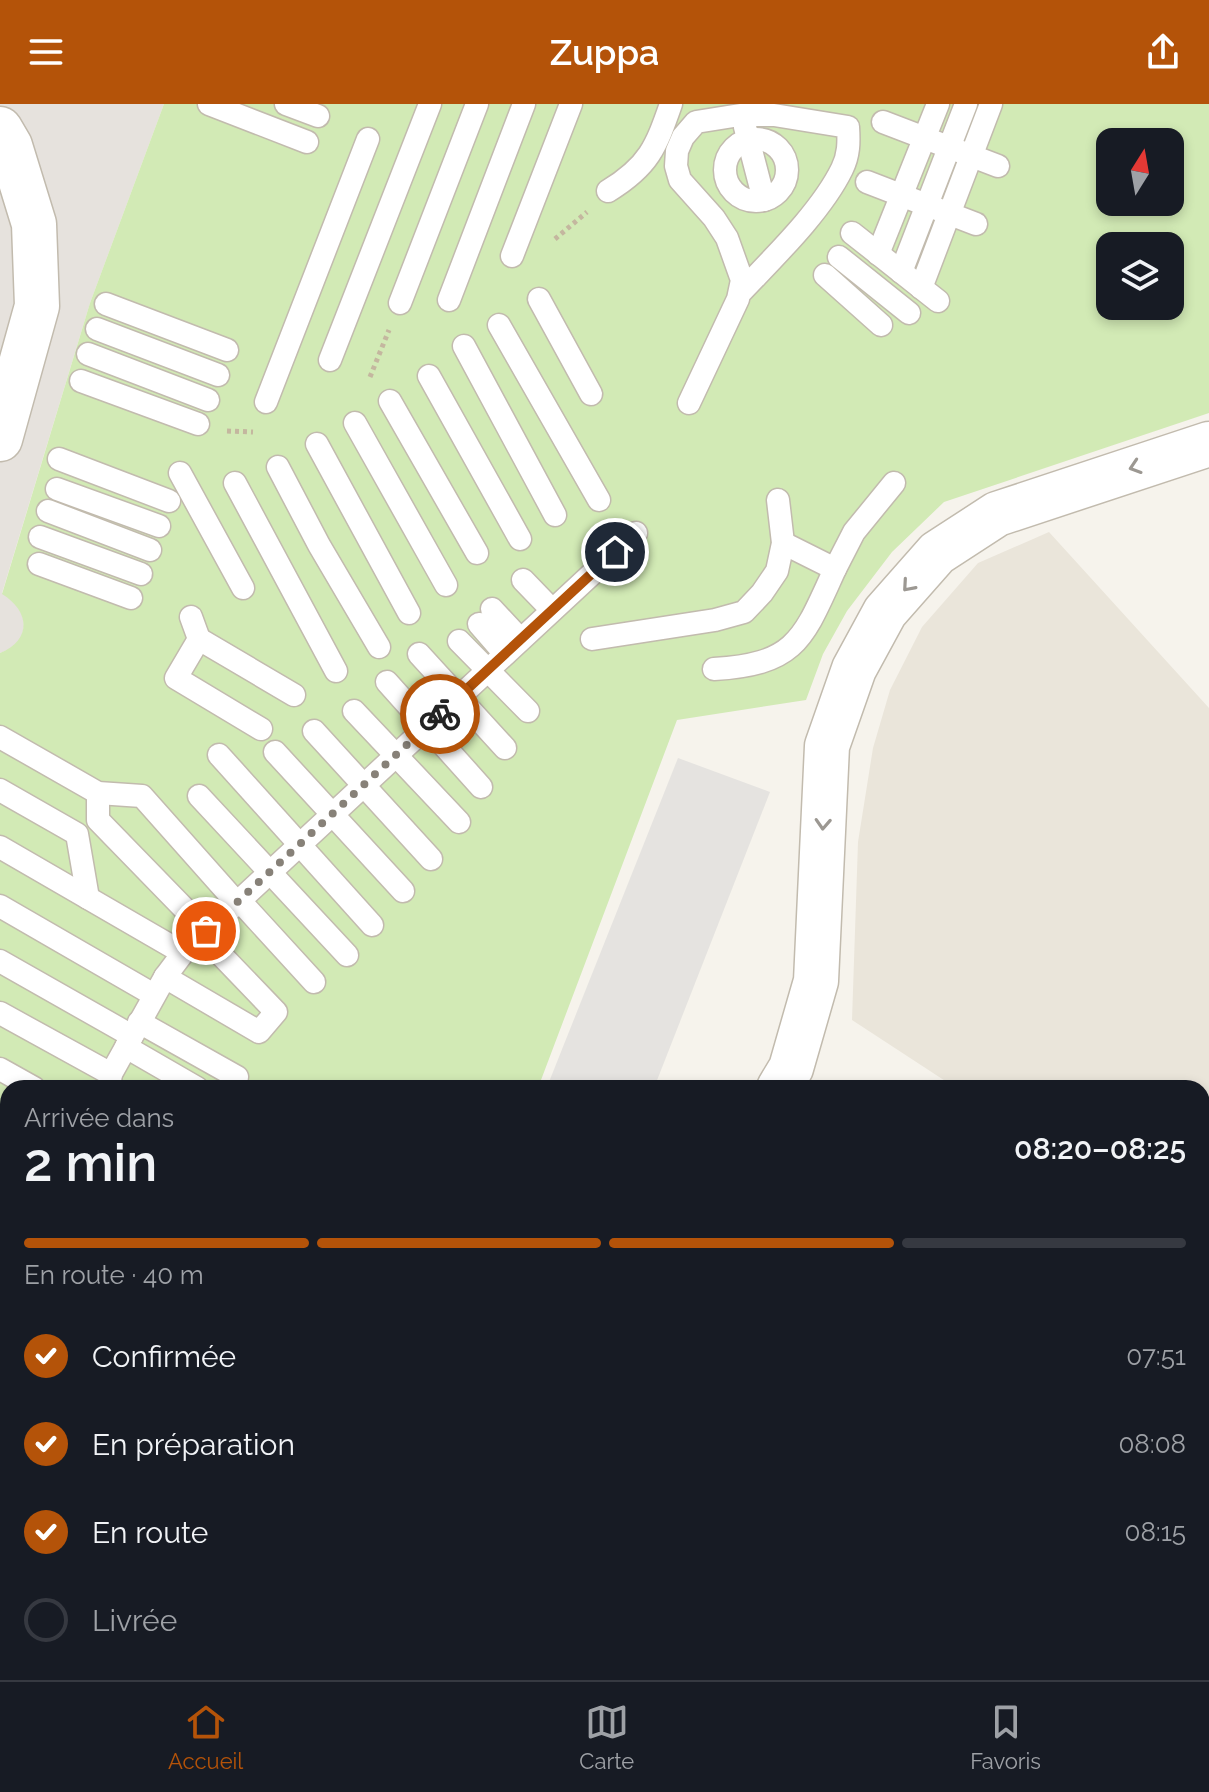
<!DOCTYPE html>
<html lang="fr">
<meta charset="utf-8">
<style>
body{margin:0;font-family:Raleway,sans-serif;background:#242831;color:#f1f3f6;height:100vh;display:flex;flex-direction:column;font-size:30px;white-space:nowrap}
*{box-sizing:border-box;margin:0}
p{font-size:26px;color:#9ea1a6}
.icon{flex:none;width:44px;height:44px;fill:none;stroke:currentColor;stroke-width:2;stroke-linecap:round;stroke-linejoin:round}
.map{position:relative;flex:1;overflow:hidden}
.panel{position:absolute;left:0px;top:976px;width:1210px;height:600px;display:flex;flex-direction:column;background:#171b24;border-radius:24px 24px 0 0;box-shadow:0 4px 12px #0003}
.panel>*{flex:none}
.needle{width:52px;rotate:11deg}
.controls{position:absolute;left:1096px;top:24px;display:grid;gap:16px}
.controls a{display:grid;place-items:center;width:88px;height:88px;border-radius:16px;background:#171b24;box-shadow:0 4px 12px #0003;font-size:40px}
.pin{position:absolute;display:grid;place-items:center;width:68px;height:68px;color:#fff;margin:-34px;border:4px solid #fff;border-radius:50%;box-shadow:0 2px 8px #0007}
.courier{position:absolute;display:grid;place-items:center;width:80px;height:80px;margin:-40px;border:6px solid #b45309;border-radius:50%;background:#fff;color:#222;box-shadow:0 2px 10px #0007}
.head em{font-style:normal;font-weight:600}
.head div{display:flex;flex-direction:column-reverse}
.head{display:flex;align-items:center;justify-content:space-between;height:136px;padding:0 24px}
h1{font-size:52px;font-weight:600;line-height:60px}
.bar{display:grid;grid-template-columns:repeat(4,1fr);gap:12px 8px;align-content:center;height:96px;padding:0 24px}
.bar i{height:10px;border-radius:6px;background:#363941}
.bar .active{background:#b45309}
.bar p{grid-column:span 4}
ol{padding:0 24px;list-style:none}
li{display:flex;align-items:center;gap:24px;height:88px}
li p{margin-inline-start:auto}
li .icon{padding:8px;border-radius:50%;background:#b45309;color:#fff;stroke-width:4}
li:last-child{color:#9ea1a6}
li i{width:44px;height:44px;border:4px solid #363941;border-radius:50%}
header{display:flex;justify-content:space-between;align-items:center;height:104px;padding:0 24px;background:#b45309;color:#fff;font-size:36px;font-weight:600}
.tabs{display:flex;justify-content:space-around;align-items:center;height:112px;border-top:2px solid #363941;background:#171b24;font-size:22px;color:#9ea1a6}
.tabs a{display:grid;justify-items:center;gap:4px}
.tabs .active{color:#b45309}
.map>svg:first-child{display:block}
.residential{fill:#eae5da}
.industrial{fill:#e6e2dd}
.green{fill:#d2eab5;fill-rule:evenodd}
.parking{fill:#e5e3e0}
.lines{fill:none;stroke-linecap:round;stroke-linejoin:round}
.service-casing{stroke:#c2bbae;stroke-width:25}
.minor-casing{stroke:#c2bbae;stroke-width:47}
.path{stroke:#c4b79f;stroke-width:5;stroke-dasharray:4 4;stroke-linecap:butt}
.service{stroke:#fff;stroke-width:22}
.minor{stroke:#fff;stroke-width:44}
.oneway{stroke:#9c9892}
.done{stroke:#878178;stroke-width:8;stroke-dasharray:0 14.4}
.route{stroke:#b45309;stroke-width:10}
</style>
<header><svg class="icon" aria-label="menu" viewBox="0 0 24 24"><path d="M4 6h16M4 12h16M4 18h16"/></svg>Zuppa<svg class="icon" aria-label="share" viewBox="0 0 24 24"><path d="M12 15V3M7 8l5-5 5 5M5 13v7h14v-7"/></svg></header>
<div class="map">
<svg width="1209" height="1576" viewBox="0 0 1209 1576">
<rect width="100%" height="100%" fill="#f6f3ec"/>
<g class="residential">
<path d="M1049,428l160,176v386l-7,10v-16h-246l-104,-68 6,-178 15,-94 17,-58 32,-63 56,-64z"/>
<path d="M0,1106l8,2v199l-8,28z"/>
<path d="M0,1396l8,3v169h1051v8h-1059z"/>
</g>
<path class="industrial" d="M0,0h164l-74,199 -88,290 12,8 8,11 2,14 -3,13 -10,10 -11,4z"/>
<path class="green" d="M164,0h1045v309l-265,89 -52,50 -45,59 -24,43 -17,46 -129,20 -139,368h-530v124l-8,-2v-557c32,-13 30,-42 2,-59l88,-291zM1110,38h60v60h-60zM1110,142h60v60h-60z"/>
<path class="parking" d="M678,654l92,34 -116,296h-105l-2,-1z"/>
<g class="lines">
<defs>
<g id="service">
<path d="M209,0l98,38"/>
<path d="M286,0l32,12"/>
<path d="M883,18l115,44"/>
<path d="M745,23l19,73"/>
<circle cx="756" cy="66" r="31"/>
<path d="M867,78l109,42"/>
<path d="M608,87c41,-25 48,-44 63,-87"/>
<path d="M852,129l86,68"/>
<path d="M878,150l60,-150"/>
<path d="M512,152l59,-152"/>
<path d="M839,153l70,56"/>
<path d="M901,168l65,-168"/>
<path d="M825,171l56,50"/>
<path d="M921,184l70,-184"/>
<path d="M539,195l52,95"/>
<path d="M449,196l75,-196"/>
<path d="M400,199l77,-199"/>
<path d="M106,200l121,46"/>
<path d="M499,221l100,175"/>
<path d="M97,225l121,46"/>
<path d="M464,242l91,169"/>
<path d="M88,250l120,46"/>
<path d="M330,256l100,-256"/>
<path d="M429,272l91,163"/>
<path d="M81,277l117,43"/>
<path d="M390,297l87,152"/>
<path d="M266,298l102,-263"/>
<path d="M689,299l49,-104 4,-19 -15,-42 -13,-20 -34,-38 -4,-14 1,-15 6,-14 13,-15 44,-7h34l74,12c1,15 1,28 -6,42 -21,43 -69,89 -102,124"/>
<path d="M355,319l91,162"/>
<path d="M317,340l92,169"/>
<path d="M59,355l110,42"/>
<path d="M278,363l41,78 60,102"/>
<path d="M180,369l63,115"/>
<path d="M235,379l101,188"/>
<path d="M57,385l102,37"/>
<path d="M48,407l102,39"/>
<path d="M40,433l101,37"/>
<path d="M783,439l52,26 19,-37 40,-49"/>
<path d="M39,460l92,34"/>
<path d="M523,476l29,30"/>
<path d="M492,505l28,30"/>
<path d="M191,513l8,22 -23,39 85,51"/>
<path d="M479,520l26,30"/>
<path d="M199,535l95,56"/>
<path d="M592,535l123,-19 29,-8 18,-19 15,-22 6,-28 -5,-43"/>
<path d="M459,537l69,70"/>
<path d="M419,550l86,94"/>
<path d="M714,565c83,-5 89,-30 121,-100"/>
<path d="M387,578l94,105"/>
<path d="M354,607l105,111"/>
<path d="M314,627l117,128"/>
<path d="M0,633l98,56 44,3 95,107"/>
<path d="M275,648l128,139"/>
<path d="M219,651l153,170"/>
<path d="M0,686l77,44 11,64"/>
<path d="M98,689v27l108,111"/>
<path d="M199,692l148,159"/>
<path d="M0,743l183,106"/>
<path d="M239,796l75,82"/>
<path d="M0,802l154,89"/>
<path d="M0,857l132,75"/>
<path d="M165,873l94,55 17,-20 -74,-77"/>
<path d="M0,909l111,61"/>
<path d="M139,918l98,55 -7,11"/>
<path d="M126,943l71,41"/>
<path d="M0,965l34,19"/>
<path d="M109,984l2,-14 54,-97 18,-24 453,-420"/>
</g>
<g id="minor">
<path d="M0,25l10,17 24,78 3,82 -37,133"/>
<path d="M779,984l12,-20 25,-87 11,-235 27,-77 31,-57 52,-59 60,-39 212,-70"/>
<path d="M84,1576l14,-8"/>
</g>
</defs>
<use href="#service" class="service-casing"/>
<use href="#minor" class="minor-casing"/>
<g class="path">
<path d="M555,135l32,-27"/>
<path d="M370,273l19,-47"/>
<path d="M227,327l26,1"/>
</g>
<use href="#service" class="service"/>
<use href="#minor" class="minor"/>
</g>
<defs><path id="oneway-chevron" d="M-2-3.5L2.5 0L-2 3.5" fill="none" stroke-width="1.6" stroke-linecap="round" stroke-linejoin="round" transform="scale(2)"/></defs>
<g class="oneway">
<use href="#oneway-chevron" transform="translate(1135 363) rotate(162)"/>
<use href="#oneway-chevron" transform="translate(908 482) rotate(131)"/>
<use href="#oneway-chevron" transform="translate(823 720) rotate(93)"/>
</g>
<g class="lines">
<path class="done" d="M206,827l234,-217"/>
<path class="route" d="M440,610l175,-162"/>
</g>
</svg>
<div class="controls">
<a><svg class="needle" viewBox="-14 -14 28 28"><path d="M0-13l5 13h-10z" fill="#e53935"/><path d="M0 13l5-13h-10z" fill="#9ea1a6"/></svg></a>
<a><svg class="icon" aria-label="layers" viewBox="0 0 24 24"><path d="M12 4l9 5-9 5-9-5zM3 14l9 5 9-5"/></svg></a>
</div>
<div class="pin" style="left:206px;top:827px;background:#ea580c"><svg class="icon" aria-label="bag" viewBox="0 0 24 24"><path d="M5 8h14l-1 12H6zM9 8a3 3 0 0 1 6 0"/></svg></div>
<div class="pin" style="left:615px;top:448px;background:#1f2937"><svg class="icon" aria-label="home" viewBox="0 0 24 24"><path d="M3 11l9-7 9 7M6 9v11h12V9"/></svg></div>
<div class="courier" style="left:440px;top:610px"><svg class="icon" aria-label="bike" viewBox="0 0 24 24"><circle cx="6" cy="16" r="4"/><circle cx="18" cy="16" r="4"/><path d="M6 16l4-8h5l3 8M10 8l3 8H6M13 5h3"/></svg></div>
<section class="panel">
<div class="head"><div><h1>2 min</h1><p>Arrivée dans</p></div><em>08:20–08:25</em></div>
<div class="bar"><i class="active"></i><i class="active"></i><i class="active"></i><i></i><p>En route · 40 m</p></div>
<ol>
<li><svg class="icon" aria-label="check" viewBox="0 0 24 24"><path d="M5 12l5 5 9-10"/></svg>Confirmée<p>07:51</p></li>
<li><svg class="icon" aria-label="check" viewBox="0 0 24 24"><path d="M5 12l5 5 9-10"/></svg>En préparation<p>08:08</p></li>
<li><svg class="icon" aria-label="check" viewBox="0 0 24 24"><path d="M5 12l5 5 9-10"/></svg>En route<p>08:15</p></li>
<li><i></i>Livrée</li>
</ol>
</section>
</div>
<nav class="tabs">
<a class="active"><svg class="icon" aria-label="home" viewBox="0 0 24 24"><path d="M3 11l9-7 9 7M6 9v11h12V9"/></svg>Accueil</a>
<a><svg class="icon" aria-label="map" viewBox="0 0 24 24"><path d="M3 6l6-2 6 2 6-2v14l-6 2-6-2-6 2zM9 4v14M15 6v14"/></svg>Carte</a>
<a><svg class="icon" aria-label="saved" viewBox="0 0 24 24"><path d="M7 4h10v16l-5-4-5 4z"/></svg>Favoris</a>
</nav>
